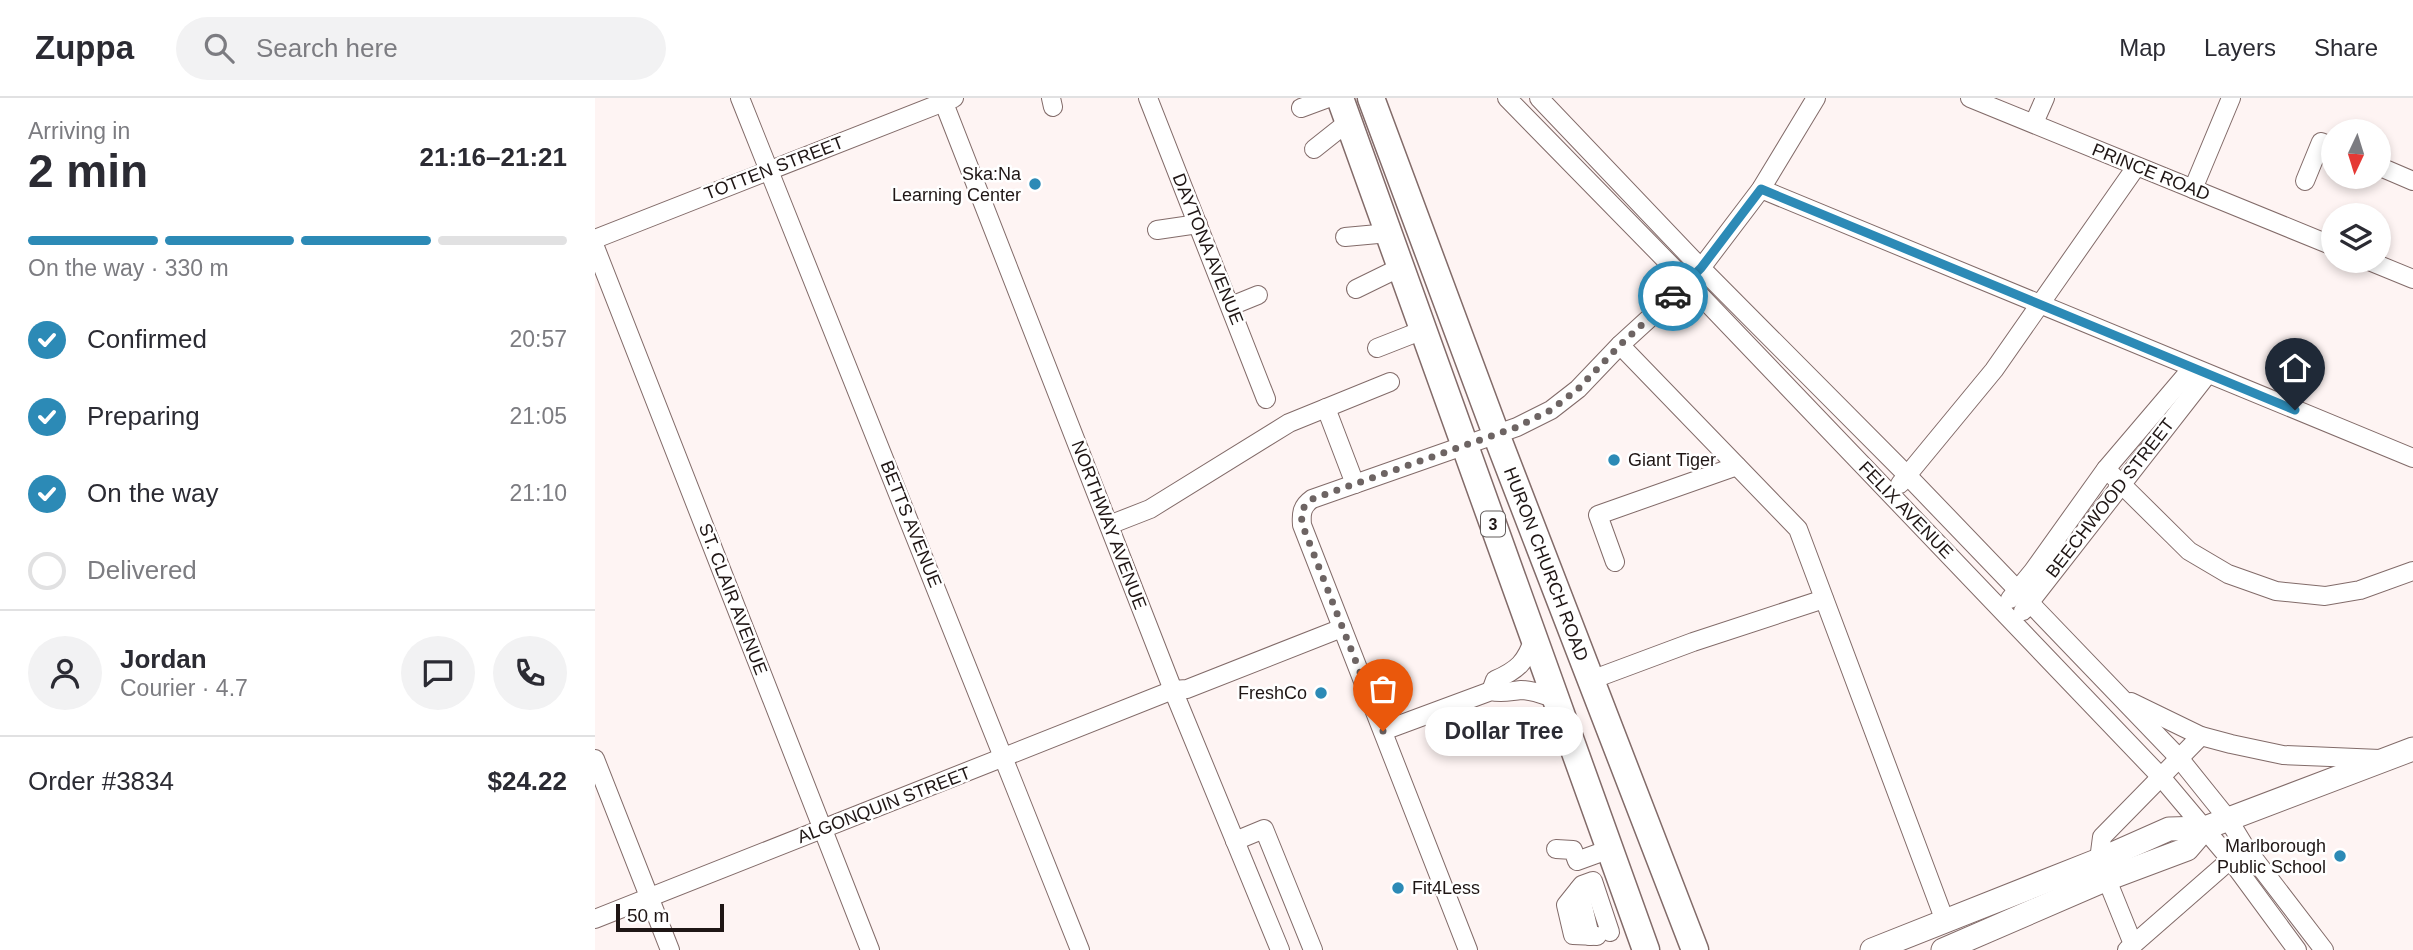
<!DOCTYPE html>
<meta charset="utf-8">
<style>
body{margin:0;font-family:Helvetica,sans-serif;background:#f2f2f3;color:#2b2b33;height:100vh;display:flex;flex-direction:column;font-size:26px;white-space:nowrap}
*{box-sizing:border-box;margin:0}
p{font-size:23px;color:#7c7c81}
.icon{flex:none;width:38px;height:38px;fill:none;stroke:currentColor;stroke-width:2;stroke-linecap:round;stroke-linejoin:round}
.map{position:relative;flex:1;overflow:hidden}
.side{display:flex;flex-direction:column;background:#fff;width:595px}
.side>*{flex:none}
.needle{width:46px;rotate:184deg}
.tools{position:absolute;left:1726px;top:21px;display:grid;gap:14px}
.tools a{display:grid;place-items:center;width:70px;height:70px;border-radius:50%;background:#fff;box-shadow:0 4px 10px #0003;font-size:35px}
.scale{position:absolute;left:21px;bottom:18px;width:108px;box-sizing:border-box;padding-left:7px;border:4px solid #1f1615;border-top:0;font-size:19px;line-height:24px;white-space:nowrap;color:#1f1615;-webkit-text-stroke:5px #fff;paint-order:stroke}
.pin{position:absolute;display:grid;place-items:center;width:60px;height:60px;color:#fff;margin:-72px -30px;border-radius:50% 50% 50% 0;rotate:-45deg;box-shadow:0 0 7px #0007}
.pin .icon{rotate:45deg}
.courier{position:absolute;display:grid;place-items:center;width:70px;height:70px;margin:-35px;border:5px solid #2c8ab6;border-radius:50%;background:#fff;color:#222;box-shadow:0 2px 9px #0007}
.bubble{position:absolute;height:49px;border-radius:24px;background:#fff;box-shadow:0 4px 10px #0003;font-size:23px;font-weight:700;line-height:49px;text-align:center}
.headline em{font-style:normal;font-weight:700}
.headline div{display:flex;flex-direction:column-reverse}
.headline{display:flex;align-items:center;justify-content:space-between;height:119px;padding:0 28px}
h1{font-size:46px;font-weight:700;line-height:52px}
.bar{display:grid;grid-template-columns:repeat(4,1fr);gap:10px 7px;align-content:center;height:84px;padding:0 28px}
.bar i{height:9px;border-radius:5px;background:#e1e1e2}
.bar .current{background:#2c8ab6}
.bar p{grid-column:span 4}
.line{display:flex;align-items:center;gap:18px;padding:0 28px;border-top:2px solid #e1e1e2}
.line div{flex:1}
.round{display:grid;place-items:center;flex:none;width:74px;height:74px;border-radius:37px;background:#f2f2f3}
ol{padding:0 28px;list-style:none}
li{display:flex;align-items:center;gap:21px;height:77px}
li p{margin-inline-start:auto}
li .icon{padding:7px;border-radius:50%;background:#2c8ab6;color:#fff;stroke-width:4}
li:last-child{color:#7c7c81}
li i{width:38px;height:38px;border:4px solid #e1e1e2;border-radius:50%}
header{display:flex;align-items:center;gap:42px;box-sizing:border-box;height:98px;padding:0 35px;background:#fff;border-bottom:2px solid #e1e1e2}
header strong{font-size:33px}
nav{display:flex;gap:38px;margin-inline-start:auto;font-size:24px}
.search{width:490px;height:63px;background:#f2f2f3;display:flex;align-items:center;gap:18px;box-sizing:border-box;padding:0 24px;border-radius:38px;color:#7c7c81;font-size:26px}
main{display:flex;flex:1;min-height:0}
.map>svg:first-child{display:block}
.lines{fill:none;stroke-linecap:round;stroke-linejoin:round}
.minor-casing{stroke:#826b69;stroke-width:20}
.major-casing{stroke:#826b69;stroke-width:25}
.highway-casing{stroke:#826b69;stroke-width:29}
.minor{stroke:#fff;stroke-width:18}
.major{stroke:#fff;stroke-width:23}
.highway{stroke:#fff;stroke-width:26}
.done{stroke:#6d6463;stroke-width:7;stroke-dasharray:0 12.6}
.route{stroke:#2c8ab6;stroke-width:9}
.poi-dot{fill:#2c8ab6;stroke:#fff;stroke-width:2.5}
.labels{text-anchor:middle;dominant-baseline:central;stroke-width:5;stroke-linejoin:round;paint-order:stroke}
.shield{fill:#fff;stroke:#625c5b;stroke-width:2}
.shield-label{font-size:16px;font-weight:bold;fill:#1f1615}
.street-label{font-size:18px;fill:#1f1615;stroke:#fff}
.poi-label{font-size:18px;fill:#1f1615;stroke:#fff;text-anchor:end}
</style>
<header>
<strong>Zuppa</strong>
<div class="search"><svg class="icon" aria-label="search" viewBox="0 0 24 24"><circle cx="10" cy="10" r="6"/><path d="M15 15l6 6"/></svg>Search here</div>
<nav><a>Map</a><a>Layers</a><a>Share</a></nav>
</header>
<main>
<section class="side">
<div class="headline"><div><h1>2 min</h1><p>Arriving in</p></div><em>21:16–21:21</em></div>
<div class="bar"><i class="current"></i><i class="current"></i><i class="current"></i><i></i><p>On the way · 330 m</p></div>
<ol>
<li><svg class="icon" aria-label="check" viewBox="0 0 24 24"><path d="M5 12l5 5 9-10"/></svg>Confirmed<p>20:57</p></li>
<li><svg class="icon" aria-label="check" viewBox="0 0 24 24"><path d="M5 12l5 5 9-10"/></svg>Preparing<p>21:05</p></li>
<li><svg class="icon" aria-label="check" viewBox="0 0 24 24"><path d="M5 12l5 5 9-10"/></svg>On the way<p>21:10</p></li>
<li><i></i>Delivered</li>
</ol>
<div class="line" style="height:126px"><a class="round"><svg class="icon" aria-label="person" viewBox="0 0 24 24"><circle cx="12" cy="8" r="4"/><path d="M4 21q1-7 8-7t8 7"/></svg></a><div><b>Jordan</b><p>Courier · 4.7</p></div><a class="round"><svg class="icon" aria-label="chat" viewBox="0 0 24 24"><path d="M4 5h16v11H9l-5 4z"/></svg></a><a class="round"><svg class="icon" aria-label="phone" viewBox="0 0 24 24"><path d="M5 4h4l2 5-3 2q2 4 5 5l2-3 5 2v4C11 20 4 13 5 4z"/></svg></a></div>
<div class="line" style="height:91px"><div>Order #3834</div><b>$24.22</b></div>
</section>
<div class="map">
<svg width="1818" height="852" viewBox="0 0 1818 852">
<rect width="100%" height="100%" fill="#fef4f3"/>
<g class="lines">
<defs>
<g id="minor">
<path d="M145,0l340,852"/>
<path d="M347,0l231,592 107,260"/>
<path d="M456,0l2,9"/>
<path d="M553,0l118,301"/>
<path d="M912,0l189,193 465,486 69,82 67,91"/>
<path d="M944,0l162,170 206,207 272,283 49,61 17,28 79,103"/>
<path d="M1375,0l363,148"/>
<path d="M706,10l27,-10"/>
<path d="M1439,25l11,-25"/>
<path d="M719,51l34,-27"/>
<path d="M1783,68l35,15"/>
<path d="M1710,83l16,-39 12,5"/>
<path d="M1166,91l652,269"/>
<path d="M1598,91l38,-91"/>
<path d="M562,132l41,-6"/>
<path d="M750,139l44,-4"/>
<path d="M0,141l359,-141"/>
<path d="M0,149l275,703"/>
<path d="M1774,163l44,18"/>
<path d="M761,191l45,-22"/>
<path d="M636,208l27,-11"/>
<path d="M1025,247l178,184 147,392"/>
<path d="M782,250l46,-18"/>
<path d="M731,310l29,76"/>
<path d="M1511,371l83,82 39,23 48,17 49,5 35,-6 53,-19"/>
<path d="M1305,386l94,-114 142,-203"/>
<path d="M514,427l41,-16 139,-86 101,-41"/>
<path d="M1020,464l-17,-47 139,-49"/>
<path d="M1415,501l23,-28 73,-102 86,-101"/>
<path d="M1428,513l184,-236"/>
<path d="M996,582l102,-38 131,-43"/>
<path d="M896,593l4,-11c23,-10 31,-18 39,-42"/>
<path d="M1536,604l70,34 30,8 52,11 97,4"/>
<path d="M788,633l108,-40c11,3 19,0 30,-1 13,0 23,5 35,9"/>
<path d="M0,661l75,191"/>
<path d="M640,743l29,-12 49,121"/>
<path d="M961,751l17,1 4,11 33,-12"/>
<path d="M984,791l11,47"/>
<path d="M0,821l578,-229 14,-1 155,-61"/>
<path d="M1002,838l-24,-1 -7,-30 16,-20 11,-4 17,51"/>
<path d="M1538,846l-34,-84 3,-23 99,-101"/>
<path d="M873,852l-166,-425c-1,-12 0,-19 10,-26l205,-72 34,-17 27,-21 42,-44 68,-62 13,-15 60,-79 55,-91"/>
<path d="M1532,852l111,-97"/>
</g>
<g id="major">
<path d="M1277,852l227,-90 70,-31 36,-1 208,-79"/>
<path d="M1348,852l164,-71 80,-30 18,-21"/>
</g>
<g id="highway">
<path d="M745,0l306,852"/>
<path d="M776,0l125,336 199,516"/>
</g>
</defs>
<use href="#minor" class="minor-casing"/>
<use href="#major" class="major-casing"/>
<use href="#highway" class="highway-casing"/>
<use href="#minor" class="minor"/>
<use href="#major" class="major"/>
<use href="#highway" class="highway"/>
</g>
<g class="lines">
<path class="done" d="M788,633l-81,-207c-1,-11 0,-18 10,-25l205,-72 34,-17 27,-21 42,-44 53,-49"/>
<path class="route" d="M1078,198l28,-28 60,-79 534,221"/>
</g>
<g class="poi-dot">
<circle cx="440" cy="86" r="7"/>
<circle cx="1019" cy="362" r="7"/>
<circle cx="726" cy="595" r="7"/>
<circle cx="1745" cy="758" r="7"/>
<circle cx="803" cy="790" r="7"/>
</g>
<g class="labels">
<rect class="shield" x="886" y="413.5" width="24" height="25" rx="5"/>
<g class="shield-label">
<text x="898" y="426">3</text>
</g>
<g class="street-label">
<text transform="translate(179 70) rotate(-21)">TOTTEN STREET</text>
<text transform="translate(1556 74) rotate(22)">PRINCE ROAD</text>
<text transform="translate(613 151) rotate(68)">DAYTONA AVENUE</text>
<text transform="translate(1515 400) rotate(-52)">BEECHWOOD STREET</text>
<text transform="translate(1311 412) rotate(46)">FELIX AVENUE</text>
<text transform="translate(316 426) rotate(68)">BETTS AVENUE</text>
<text transform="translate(514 427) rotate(69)">NORTHWAY AVENUE</text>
<text transform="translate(951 466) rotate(69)">HURON CHURCH ROAD</text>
<text transform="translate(138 501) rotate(69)">ST. CLAIR AVENUE</text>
<text transform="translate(289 707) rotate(-21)">ALGONQUIN STREET</text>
</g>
<g class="poi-label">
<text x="426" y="76">Ska:Na<tspan x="426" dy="21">Learning Center</tspan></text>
<text x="1033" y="362" text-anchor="start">Giant Tiger</text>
<text x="712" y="595">FreshCo</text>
<text x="1731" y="748">Marlborough<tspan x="1731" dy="21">Public School</tspan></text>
<text x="817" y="790" text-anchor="start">Fit4Less</text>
</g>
</g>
</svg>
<div class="tools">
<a><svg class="needle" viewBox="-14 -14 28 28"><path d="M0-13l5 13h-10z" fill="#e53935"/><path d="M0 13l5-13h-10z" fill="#7c7c81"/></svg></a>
<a><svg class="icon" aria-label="layers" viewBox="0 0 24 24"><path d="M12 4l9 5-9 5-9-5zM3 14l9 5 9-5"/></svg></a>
</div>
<div class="scale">50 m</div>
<div class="pin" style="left:788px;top:633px;background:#ea580c"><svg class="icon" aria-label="bag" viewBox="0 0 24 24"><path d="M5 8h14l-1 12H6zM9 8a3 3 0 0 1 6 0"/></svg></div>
<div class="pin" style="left:1700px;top:312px;background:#1f2937"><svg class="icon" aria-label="home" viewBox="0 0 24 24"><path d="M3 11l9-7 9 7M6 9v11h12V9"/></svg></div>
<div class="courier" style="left:1078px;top:198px"><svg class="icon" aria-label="car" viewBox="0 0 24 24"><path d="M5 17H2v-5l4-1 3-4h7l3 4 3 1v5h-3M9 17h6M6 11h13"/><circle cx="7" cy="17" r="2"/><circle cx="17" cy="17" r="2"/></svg></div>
<div class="bubble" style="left:830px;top:609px;width:158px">Dollar Tree</div>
</div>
</main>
